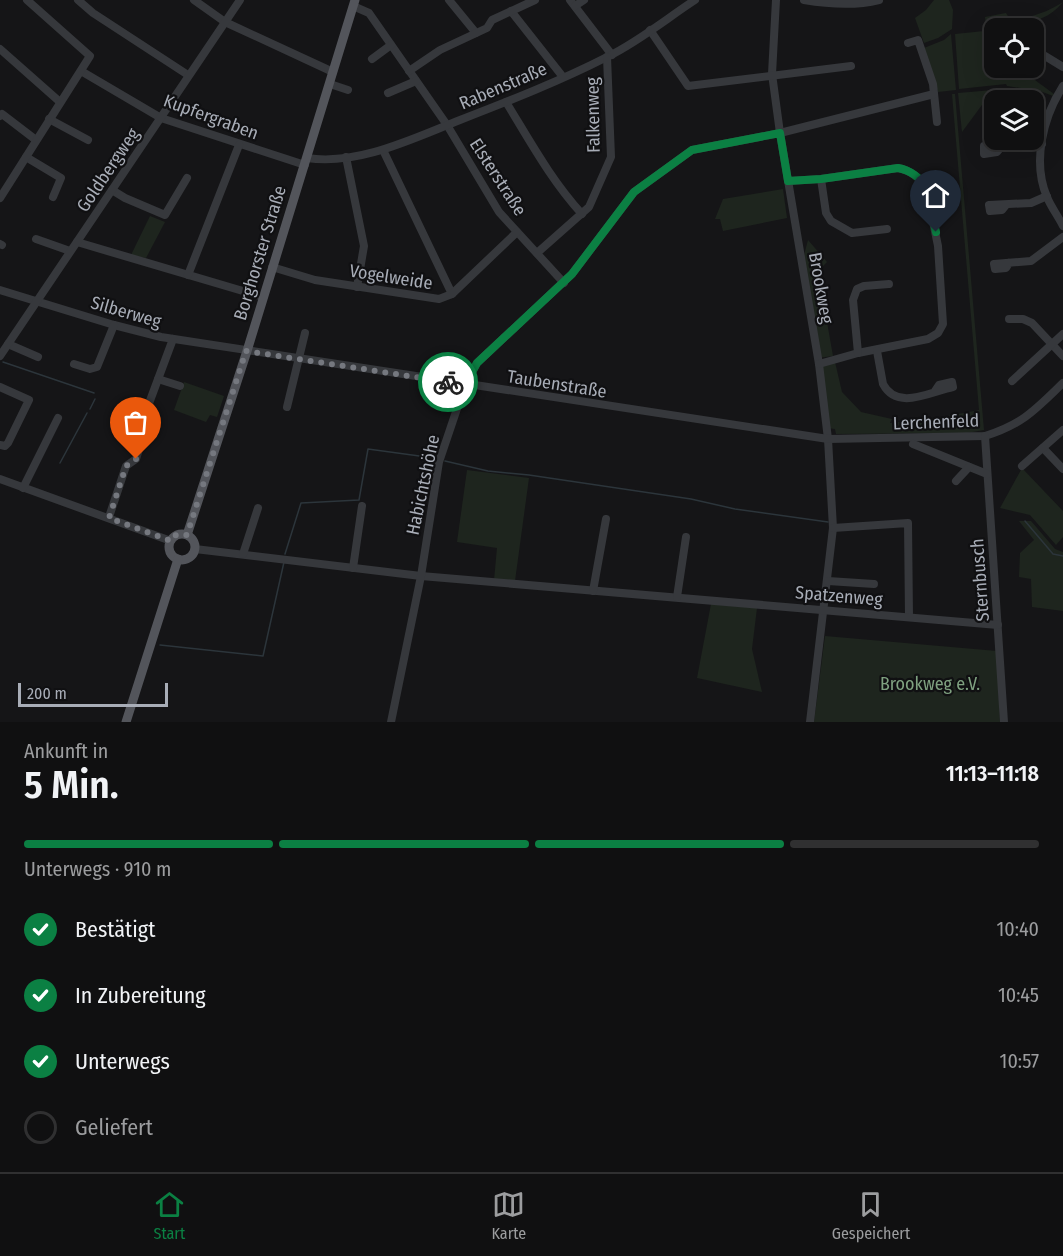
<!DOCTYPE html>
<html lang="de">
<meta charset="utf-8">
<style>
body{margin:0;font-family:"Fira Sans Condensed",sans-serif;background:#1e1e1f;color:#f1f3f6;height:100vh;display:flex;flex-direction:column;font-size:22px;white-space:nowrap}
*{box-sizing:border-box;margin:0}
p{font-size:20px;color:#9c9d9f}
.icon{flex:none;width:33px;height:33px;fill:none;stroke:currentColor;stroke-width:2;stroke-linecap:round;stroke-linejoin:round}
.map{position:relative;height:722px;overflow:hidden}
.side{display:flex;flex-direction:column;background:#101011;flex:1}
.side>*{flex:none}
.buttons{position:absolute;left:984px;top:18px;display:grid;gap:12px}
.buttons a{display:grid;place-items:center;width:60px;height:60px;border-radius:12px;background:#101011;box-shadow:0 6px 24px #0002,0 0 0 2px #303031;font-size:30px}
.scale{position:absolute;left:18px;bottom:15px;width:150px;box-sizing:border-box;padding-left:6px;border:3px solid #a8adb7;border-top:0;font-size:16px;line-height:21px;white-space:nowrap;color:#a8adb7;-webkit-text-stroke:4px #101012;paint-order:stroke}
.pin{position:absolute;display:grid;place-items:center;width:51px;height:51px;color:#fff;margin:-62px -26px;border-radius:50% 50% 50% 0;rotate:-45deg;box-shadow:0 0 6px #0007}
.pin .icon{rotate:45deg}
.courier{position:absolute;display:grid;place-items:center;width:60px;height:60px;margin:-30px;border:4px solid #0b8043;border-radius:50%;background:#fff;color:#222;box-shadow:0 2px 8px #0007}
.headline em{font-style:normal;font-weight:600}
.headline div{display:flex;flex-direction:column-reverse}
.headline{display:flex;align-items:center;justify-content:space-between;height:102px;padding:0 24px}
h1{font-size:39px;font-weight:600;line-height:45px}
.bar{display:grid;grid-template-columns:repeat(4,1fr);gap:9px 6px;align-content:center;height:72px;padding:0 24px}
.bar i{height:8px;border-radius:4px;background:#303031}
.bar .on{background:#0b8043}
.bar p{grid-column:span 4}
ol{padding:0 24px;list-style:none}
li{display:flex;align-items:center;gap:18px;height:66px}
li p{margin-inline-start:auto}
li .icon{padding:6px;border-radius:50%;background:#0b8043;color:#fff;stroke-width:4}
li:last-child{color:#9c9d9f}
li i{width:33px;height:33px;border:3px solid #303031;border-radius:50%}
.menu{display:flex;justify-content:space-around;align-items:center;height:84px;border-top:2px solid #303031;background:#101011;font-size:16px;color:#9c9d9f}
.menu a{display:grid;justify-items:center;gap:3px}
.menu .on{color:#0b8043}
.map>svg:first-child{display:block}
.green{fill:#1e251e}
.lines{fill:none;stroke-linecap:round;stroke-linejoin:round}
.stream{stroke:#2c353b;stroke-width:1.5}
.minor{stroke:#36383c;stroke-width:8}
.major{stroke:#53555b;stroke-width:9}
.done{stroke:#75787f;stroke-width:6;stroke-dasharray:0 10.8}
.route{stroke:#0b8043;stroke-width:8}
.labels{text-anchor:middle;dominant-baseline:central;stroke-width:4.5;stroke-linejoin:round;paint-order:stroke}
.street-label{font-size:18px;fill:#a8adb7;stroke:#101012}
.park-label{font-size:18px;fill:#7fa180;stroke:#101012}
</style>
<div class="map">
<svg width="1063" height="722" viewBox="0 0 1063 722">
<rect width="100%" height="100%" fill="#151517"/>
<g class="green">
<path d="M934,0h15l4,10 -1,19 -14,9 -14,5 -9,-25 11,-8z"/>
<path d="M1063,2c-19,24 -49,23 -77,24l-1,-9 21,-4 5,8c20,-4 35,-8 52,-19z"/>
<path d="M994,30v38h28l2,4 30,22 -1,2 -13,-5 -33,-5 -1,-2 -47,5 -4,-55z"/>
<path d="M951,34l5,56 -18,2 -14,-44 20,-8z"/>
<path d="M993,90l-31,42 -4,-39z"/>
<path d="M952,94h3l29,336 -17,3 -131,1 -1,-5 -8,-1 -8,-64 16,-2 7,30 19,20 31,7 -2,4 52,-6 37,-7z"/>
<path d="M783,189l4,29 -64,13 -3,-12h-5l8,-20z"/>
<path d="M150,216l15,6 -19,36 -15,-3z"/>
<path d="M808,240l19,22 -9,9 15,85 -15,2 -16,-95z"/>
<path d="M184,382l40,14 -7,21 -7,-2 -4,7 -32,-12z"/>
<path d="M1022,468l41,43v26l-7,8 -26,-30 -30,-7z"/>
<path d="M467,470l62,8 -14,103 -21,-1 3,-32 -40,-6z"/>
<path d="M1019,521h12l24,28 8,3v59l-31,-4 -1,-28 -12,-2 1,-24 14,-13z"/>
<path d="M711,604l46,4 -5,41 10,43 -65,-14z"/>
<path d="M825,636l172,15 3,71h-186z"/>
</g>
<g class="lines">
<g class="stream">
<path d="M3,362l91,31"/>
<path d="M90,409l5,-10"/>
<path d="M445,461l43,10 41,4 162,24 44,10 93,13"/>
<path d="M60,463l27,-50"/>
<path d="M1025,521l28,33 10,2"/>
<path d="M285,554l16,-51 58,-3 9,-51 66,9"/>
<path d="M160,645l103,11 21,-94"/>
</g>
<g class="minor">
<path d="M78,0l15,13 95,62"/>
<path d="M194,0l31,22 108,50"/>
<path d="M449,0l27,33"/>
<path d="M570,0l42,55"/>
<path d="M776,0l-4,74 8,59 39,231 9,75 5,89 -23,194"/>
<path d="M804,0c24,4 51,6 75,0"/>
<path d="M353,6l16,7 78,112 52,87 65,71"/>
<path d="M575,6l9,-6"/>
<path d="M511,11l52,66"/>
<path d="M650,30l38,56 163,-20"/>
<path d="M908,43l10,-3 15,44 4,38"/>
<path d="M0,49l60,53"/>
<path d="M1045,56l18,11"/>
<path d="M372,59l19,-14"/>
<path d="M81,71l80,47 144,47"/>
<path d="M409,71l31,-21 47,-22 5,-8 43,-20"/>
<path d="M330,84l18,6"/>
<path d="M1063,86c-20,31 -31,76 -16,111 4,10 11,19 16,29"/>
<path d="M388,93l28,-12"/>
<path d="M506,102c24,39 45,78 76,112"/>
<path d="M0,116l2,-2 34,26"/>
<path d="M49,119l39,21"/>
<path d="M1001,140l1,6 -5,6 -13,2v-8l58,-2"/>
<path d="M383,150l69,144"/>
<path d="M26,157l35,21 -8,19"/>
<path d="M346,157l18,89 -7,41"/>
<path d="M307,158c51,8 107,-20 153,-38 49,-19 100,-39 147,-63 31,-15 59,-38 88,-57"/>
<path d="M821,179l5,34 5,8 21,12 35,-4"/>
<path d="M788,181l33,-2 77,-11c11,2 23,10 28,20l12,58 5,78 -5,9 -10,6 -70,14 -39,11"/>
<path d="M112,190l13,8 40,17 22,-37"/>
<path d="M0,198l90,-142 -63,-56"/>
<path d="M1006,205l-4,5 -12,1 -1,-6 42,-2 16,-7"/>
<path d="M36,239l34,12"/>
<path d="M77,242l186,55"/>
<path d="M0,244l2,1"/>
<path d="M537,253l52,-46 22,-50 -4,-100"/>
<path d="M1009,263l-3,5 -11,1 -1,-5 37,-3 32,-24"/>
<path d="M272,267l43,13 124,19 13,-5 65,-62"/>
<path d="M188,275l51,-130"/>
<path d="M0,290l114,35 47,12 667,102 157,-3c38,-12 50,-26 78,-53"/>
<path d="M1009,319h14l9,4 31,33"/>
<path d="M8,344l30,13"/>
<path d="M877,351l6,33c14,27 47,8 70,3l-1,-5 -13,3 -4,6"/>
<path d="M858,353l-5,-53 4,-11 7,-3 25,-2"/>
<path d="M0,356l240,-356"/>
<path d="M74,364l16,5 7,-2 17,-42"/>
<path d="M158,379l22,7"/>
<path d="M1012,381l51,-47"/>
<path d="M0,387l29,13 -21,43 -3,3 -5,-1"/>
<path d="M148,406l25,-67"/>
<path d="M287,407l18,-74"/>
<path d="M985,436l19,286"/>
<path d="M913,444l74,30"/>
<path d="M1043,448l20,21"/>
<path d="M1022,466l41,-36"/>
<path d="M0,479l171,62"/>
<path d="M956,481l13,-14"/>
<path d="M23,488l35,-70"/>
<path d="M109,517l17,-51 10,-7 8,-26 -27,-11"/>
<path d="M833,528l75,-5 1,94"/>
<path d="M195,549l226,27 577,49"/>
<path d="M243,554l15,-46"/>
<path d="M353,568l9,-62"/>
<path d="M828,581l46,3"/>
<path d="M593,591l13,-72"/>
<path d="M677,597l9,-60"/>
<path d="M391,722l30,-146 18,-114 26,-77 12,-22 95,-89 62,-82 58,-42 88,-17 154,-39"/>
</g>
<g class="major">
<circle cx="182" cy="547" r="13"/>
<path d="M187,535l60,-184 108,-351"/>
<path d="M126,722l52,-163"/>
</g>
</g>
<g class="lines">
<path class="done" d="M136,459l-10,7 -17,52 62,23 5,-6h11l59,-184 202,31"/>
<path class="route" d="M448,382l17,3 12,-22 95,-89 62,-82 58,-42 88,-17 8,48 33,-2 77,-11c12,2 23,10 28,20l10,44"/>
</g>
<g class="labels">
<g class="street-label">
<text transform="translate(503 86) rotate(-23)">Rabenstraße</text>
<text transform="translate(593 115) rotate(-91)">Falkenweg</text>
<text transform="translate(211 117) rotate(20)">Kupfergraben</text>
<text transform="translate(108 170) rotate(-56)">Goldbergweg</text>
<text transform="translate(498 177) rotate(57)">Elsterstraße</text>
<text transform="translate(260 253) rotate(-73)">Borghorster Straße</text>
<text transform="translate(391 277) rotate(9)">Vogelweide</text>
<text transform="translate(821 288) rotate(80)">Brookweg</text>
<text transform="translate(126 312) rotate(16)">Silberweg</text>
<text transform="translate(557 384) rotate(9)">Taubenstraße</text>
<text transform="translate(936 422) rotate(-2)">Lerchenfeld</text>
<text transform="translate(423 485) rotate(-78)">Habichtshöhe</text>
<text transform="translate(980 580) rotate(-94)">Sternbusch</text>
<text transform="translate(839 596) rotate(5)">Spatzenweg</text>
</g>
<g class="park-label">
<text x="930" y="684">Brookweg e.V.</text>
</g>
</g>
</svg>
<div class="buttons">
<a><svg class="icon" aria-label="locate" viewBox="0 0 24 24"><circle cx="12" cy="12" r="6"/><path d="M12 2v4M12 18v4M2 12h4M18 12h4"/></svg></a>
<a><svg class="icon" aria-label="layers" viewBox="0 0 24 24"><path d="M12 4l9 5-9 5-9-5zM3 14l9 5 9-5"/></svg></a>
</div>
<div class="scale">200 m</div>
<div class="pin" style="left:136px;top:459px;background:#ea580c"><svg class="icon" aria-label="bag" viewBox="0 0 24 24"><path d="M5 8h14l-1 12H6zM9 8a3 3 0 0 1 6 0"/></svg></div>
<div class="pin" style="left:936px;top:232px;background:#1f2937"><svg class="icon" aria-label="home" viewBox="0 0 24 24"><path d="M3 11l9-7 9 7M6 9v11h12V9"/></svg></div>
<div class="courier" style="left:448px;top:382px"><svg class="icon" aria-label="bike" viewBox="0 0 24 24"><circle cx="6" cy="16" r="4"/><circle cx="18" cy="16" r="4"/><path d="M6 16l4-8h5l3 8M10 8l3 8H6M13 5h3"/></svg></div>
</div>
<section class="side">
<div class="headline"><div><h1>5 Min.</h1><p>Ankunft in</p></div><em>11:13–11:18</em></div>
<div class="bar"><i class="on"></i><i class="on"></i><i class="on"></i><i></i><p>Unterwegs · 910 m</p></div>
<ol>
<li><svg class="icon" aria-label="check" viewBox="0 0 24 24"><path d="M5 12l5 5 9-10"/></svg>Bestätigt<p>10:40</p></li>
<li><svg class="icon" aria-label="check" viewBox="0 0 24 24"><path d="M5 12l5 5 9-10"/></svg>In Zubereitung<p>10:45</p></li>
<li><svg class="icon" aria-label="check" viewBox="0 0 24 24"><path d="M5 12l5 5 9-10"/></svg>Unterwegs<p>10:57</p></li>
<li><i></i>Geliefert</li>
</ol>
</section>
<nav class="menu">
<a class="on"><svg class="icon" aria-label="home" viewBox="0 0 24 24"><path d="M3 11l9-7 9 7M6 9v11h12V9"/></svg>Start</a>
<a><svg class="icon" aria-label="map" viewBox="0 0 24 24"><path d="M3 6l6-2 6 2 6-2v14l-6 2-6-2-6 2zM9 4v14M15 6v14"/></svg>Karte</a>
<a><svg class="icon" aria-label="saved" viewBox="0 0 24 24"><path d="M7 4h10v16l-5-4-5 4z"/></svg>Gespeichert</a>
</nav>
